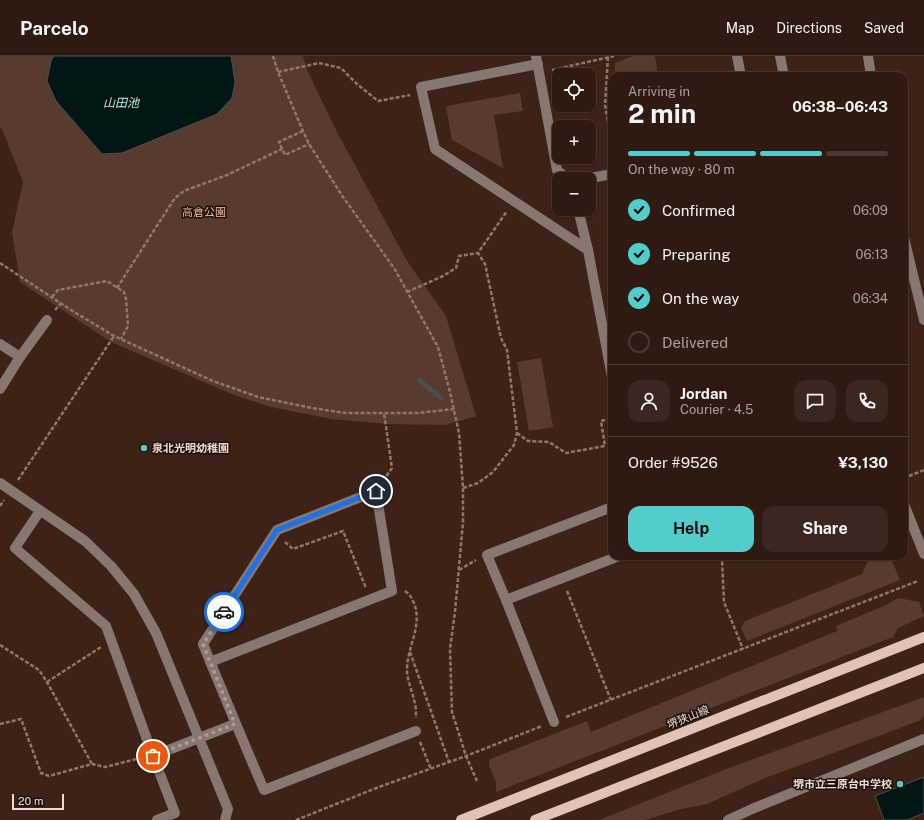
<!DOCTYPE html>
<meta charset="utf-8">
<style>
body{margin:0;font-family:"Public Sans","Noto Sans JP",sans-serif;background:#3b271f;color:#f1f3f6;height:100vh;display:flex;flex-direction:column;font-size:15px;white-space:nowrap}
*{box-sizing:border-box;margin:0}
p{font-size:13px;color:#a7a19f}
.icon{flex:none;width:22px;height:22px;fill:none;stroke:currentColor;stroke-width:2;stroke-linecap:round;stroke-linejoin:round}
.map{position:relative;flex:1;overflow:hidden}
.sheet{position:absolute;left:608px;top:16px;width:300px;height:488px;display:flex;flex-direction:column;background:#2f1a11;border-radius:12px;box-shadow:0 1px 3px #0004,0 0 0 1px #4a3831}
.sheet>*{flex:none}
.tools{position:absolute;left:552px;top:12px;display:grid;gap:8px}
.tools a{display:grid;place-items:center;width:44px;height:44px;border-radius:8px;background:#2f1a11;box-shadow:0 1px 3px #0004,0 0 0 1px #4a3831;font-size:20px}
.scale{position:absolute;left:12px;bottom:10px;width:52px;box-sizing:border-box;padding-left:4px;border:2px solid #edd9d2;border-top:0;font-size:11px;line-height:14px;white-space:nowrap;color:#edd9d2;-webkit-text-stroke:3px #1d100b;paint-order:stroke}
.pin{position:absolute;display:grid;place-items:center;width:34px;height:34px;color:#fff;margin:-17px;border:2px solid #fff;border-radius:50%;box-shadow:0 1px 4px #0007}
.courier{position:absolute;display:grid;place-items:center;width:40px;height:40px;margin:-20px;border:3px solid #1a73e8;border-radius:50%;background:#fff;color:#222;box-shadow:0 1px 5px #0007}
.overview em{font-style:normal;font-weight:700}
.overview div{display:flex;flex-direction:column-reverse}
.overview{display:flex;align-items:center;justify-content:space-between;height:68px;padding:0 20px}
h1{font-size:26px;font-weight:700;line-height:30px}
.bar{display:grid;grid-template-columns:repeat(4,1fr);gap:6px 4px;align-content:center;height:48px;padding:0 20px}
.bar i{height:5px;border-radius:3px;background:#4a3831}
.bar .on{background:#53cdcb}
.bar p{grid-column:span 4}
.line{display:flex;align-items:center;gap:10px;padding:0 20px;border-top:1px solid #4a3831}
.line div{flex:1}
.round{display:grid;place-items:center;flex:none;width:42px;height:42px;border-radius:12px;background:#3b271f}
ol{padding:0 20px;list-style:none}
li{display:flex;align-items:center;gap:12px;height:44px}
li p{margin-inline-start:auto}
li .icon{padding:4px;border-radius:50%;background:#53cdcb;color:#111;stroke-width:4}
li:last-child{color:#a7a19f}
li i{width:22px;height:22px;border:2px solid #4a3831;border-radius:50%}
.primary-button{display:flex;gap:8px;margin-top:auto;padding:8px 20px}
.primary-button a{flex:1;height:46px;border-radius:12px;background:#53cdcb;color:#111;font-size:16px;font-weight:700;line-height:46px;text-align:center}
.primary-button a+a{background:#3b271f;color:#f1f3f6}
header{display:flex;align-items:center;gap:24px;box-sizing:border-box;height:56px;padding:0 20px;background:#2f1a11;border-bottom:1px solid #4a3831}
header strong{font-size:19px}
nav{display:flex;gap:22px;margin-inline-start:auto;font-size:14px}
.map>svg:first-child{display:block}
.green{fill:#583a2e}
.water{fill:#031616;stroke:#49504e}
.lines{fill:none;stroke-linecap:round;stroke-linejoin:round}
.stream{stroke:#49504e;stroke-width:5}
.path{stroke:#8f776d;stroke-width:2.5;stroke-dasharray:4 2;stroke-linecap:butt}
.minor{stroke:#867770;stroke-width:10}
.major{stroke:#e3c2b6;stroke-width:10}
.done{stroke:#b09991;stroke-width:4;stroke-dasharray:0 7.2}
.route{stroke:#1a73e8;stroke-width:5}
.poi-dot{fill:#53cdcb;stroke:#1d100b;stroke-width:1.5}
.labels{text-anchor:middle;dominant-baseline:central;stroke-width:3;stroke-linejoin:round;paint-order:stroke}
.park-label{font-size:11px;fill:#f9bda6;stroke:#1d100b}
.poi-label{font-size:11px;font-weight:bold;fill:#edd9d2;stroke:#1d100b;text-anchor:start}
.street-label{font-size:11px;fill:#edd9d2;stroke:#1d100b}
.water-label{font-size:12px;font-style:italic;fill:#92f7f4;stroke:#1d100b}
</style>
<header>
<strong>Parcelo</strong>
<nav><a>Map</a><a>Directions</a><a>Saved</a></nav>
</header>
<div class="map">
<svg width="924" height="764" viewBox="0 0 924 764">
<rect width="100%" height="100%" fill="#3f2217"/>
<g class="green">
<path d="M0,0h303l5,16 29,60 70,129 39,55 30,100 -30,9 -58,-1 -57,-5 -60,-12 -37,-12 -123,-53 -91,-60 -8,-50 11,-50 -21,-53 -2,-2z"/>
<path d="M633,0h22l3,20h-43v-13z"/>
<path d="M520,37l3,18 -29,4 9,53 -51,-28 -6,-34z"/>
<path d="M541,302l12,69 -24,4 -12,-69z"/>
<path d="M866,500h24l10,24 -153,61 -6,-13 4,-7 117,-47 6,-14z"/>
<path d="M898,542l21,4 5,14 -26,12 -5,9 -397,155v-10l-7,-16 1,-7 97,-38 4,11 246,-101 -1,-5 50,-21z"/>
<path d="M924,641v18l-3,5 -93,35 -63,23 -58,26 -26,5 -36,11h-46l130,-52z"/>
</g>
<g class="water">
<path d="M54,0h177l4,26 -3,16 -15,16 -95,39 -20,1 -46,-53 -9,-20 4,-20z"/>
<path d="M924,721v36l-17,7h-23l-9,-24z"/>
</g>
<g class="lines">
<path class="stream" d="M419,324l22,18"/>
<g class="path">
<path d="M273,0l5,16 25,59 6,13 34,53 51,71 44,79 12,45 9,41 4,55v34l-8,90 -5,37 2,63 14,44 11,25"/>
<path d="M608,1l-3,48 7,39"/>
<path d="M552,14l62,-14"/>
<path d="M278,16l41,-9 22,5 16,16 21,17 32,-6"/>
<path d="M303,75l-24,11 6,13 24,-11"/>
<path d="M0,207l71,47 43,26 99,45 45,16 54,11 34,5h72l36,-4"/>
<path d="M117,232l52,-81 6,-9 9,-7 43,-16 55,-26"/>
<path d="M407,236l36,-16 13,-8 3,-12 19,-3"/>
<path d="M52,241l6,-7 49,-9 17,11 2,7 2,27 -7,13"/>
<path d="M55,254l6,-7"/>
<path d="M517,377l11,8 21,1 17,11 39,-7 -4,-25 11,-3"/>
<path d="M909,420l15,-6"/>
<path d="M18,424l96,-144"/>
<path d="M383,425l9,-13 -8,-55"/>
<path d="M463,432l15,-5 15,-11 21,-27 3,-12 -10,-83 -6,-12 -16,-74 -7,-11 29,-42"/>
<path d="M0,450l4,-6"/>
<path d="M285,486l8,7 50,-18 23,57"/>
<path d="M720,500l2,4 2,42 19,47"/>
<path d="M459,514l17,-10"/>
<path d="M405,535c4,3 6,5 8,10 11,23 -6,45 -6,69 0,10 5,20 7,30 2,5 2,12 2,18"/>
<path d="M567,535l44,109"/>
<path d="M0,589l39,25 8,12 45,82"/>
<path d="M410,596l39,110"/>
<path d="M47,626l54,-35"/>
<path d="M566,661l352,-136"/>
<path d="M0,668l21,-5 20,54 8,3 43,-12 13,3 35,-9"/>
<path d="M420,686l11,27"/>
<path d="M296,764l83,-33 87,-31 76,-30"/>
</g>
<g class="minor">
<path d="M536,0l21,114 11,9"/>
<path d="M737,0l4,20"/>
<path d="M780,0l4,20"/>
<path d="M868,0l3,20"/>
<path d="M538,8l-117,23 14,62 153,101"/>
<path d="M585,123l27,-5"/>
<path d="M578,153l10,41 24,127"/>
<path d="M904,182l20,82"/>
<path d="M0,288l20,13 -20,32"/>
<path d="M20,301l27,-37"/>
<path d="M0,427l85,58 26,25 23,28 22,39 72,176 -3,11"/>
<path d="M904,448l20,50"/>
<path d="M40,455l-25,37 91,78 47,130 22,57 -18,7"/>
<path d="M506,544l113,-44"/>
<path d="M210,606l182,-71 -16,-100 -99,39 -74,114c20,49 40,97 61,146l152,-59"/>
<path d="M554,666l-48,-122 -19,-45 125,-48"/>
<path d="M153,700l82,-32"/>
<path d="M728,764l24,-11 172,-70"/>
</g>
<g class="major">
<path d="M461,764l463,-183"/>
<path d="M535,764l389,-152"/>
</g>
</g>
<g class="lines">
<path class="done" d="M153,700l82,-32 -32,-80 21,-32"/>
<path class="route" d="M224,556l53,-82 99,-39"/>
</g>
<g class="poi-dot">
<circle cx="144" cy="392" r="4"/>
<circle cx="900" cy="728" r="4"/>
</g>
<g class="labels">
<g class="park-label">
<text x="204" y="156">高倉公園</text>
</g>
<g class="poi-label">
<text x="152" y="392">泉北光明幼稚園</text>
<text x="892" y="728" text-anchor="end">堺市立三原台中学校</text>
</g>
<g class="street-label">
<text transform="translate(688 661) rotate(-22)">堺狭山線</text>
</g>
<g class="water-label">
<text x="121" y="47">山田池</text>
</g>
</g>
</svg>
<div class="tools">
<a><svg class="icon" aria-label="locate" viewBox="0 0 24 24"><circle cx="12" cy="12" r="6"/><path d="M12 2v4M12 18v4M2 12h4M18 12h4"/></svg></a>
<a>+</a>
<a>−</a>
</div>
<div class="scale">20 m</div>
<div class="pin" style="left:153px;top:700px;background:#ea580c"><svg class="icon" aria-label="bag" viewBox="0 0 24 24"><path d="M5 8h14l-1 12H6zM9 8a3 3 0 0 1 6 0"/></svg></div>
<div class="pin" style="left:376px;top:435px;background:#1f2937"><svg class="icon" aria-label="home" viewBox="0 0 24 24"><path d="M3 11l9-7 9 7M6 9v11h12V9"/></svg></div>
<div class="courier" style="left:224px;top:556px"><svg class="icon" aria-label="car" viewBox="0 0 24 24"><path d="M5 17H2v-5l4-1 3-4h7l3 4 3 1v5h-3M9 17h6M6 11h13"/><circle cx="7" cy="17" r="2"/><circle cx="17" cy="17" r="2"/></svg></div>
<section class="sheet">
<div class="overview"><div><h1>2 min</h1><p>Arriving in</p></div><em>06:38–06:43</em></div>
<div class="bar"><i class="on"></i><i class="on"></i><i class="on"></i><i></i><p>On the way · 80 m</p></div>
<ol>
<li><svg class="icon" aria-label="check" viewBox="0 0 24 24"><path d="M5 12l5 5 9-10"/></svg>Confirmed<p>06:09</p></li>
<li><svg class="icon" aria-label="check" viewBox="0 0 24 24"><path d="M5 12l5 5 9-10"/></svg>Preparing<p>06:13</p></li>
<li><svg class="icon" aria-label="check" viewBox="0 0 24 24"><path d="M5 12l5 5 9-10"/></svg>On the way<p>06:34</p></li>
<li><i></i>Delivered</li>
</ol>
<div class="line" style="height:72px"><a class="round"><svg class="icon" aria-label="person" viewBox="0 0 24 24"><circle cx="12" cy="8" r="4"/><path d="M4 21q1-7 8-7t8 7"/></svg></a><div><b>Jordan</b><p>Courier · 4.5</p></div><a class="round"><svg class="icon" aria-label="chat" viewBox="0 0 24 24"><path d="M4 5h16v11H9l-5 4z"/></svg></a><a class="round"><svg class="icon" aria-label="phone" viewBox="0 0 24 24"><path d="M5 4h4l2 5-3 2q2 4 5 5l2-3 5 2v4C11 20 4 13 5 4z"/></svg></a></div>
<div class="line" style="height:52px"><div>Order #9526</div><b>¥3,130</b></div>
<div class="primary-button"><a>Help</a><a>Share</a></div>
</section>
</div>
